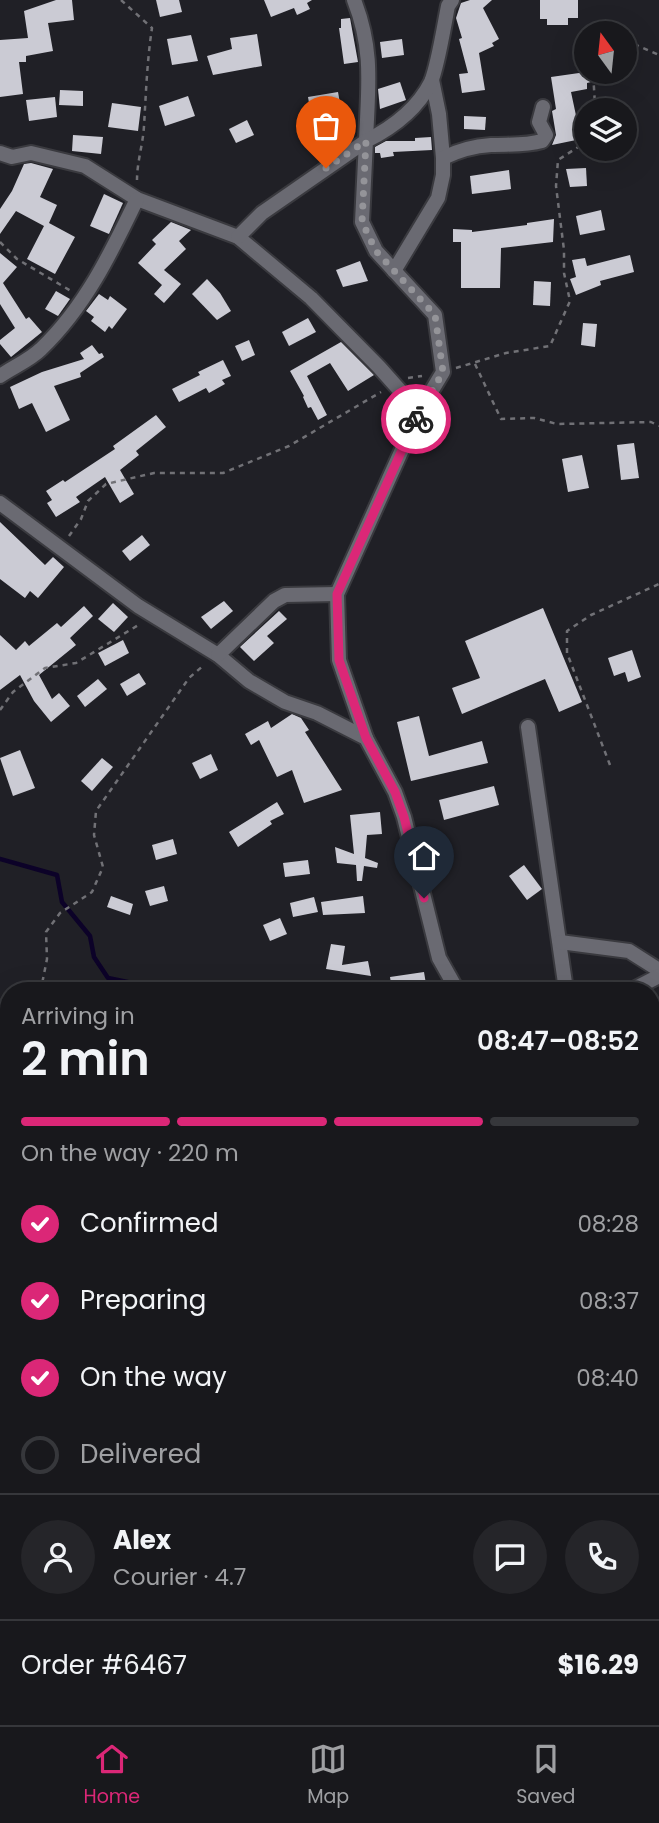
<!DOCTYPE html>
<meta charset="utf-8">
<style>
body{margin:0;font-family:Poppins,sans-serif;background:#252529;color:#f1f3f6;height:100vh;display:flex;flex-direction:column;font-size:26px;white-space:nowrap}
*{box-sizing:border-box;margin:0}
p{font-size:23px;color:#9fa0a3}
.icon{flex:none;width:38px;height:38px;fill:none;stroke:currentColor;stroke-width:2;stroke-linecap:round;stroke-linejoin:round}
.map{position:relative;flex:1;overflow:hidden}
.side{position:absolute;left:0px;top:982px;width:660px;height:744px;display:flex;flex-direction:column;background:#18181c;border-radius:28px 28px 0 0;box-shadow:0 7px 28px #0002,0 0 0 2px #36373b}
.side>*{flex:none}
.needle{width:46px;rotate:345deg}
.tools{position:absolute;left:574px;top:21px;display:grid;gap:14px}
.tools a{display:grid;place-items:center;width:63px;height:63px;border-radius:50%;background:#18181c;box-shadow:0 7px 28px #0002,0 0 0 2px #36373b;font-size:35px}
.pin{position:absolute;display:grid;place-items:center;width:60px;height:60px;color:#fff;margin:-72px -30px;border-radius:50% 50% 50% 0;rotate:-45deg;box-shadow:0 0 7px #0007}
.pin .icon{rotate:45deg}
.courier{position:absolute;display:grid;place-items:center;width:70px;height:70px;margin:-35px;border:5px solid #db2777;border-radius:50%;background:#fff;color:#222;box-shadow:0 2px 9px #0007}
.summary em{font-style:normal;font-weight:600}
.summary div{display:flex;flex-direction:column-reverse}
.summary{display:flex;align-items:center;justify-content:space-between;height:119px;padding:0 21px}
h1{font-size:46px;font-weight:600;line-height:52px}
.bar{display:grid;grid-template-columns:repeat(4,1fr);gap:10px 7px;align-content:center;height:84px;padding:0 21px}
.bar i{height:9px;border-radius:5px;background:#36373b}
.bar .current{background:#db2777}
.bar p{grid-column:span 4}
.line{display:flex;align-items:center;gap:18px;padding:0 21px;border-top:2px solid #36373b}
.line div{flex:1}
.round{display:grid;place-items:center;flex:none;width:74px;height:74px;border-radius:37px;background:#252529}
ol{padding:0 21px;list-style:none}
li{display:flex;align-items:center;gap:21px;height:77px}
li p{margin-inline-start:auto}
li .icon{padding:7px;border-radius:50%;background:#db2777;color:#fff;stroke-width:4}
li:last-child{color:#9fa0a3}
li i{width:38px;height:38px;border:4px solid #36373b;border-radius:50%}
.tabs{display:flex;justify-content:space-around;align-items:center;height:98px;border-top:2px solid #36373b;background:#18181c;font-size:19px;color:#9fa0a3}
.tabs a{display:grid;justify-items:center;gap:4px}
.tabs .current{color:#db2777}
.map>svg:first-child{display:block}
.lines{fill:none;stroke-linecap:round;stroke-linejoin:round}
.stream{stroke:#0c0228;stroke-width:4.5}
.building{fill:#cbcbd4}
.street-casing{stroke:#3a3a3f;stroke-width:18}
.path{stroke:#717176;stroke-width:2.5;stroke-dasharray:5 5;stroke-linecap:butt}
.street{stroke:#6a6a72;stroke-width:14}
.done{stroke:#949499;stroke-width:7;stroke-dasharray:0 12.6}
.route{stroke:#db2777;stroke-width:9}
</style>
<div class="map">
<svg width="659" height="1725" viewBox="0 0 659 1725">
<rect width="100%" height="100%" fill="#202026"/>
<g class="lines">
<g class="stream">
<path d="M0,859l57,16 5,27 28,34 4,21 14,21 34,7 16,5"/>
<path d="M651,1457l8,17"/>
</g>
</g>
<g class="building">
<path d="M56,0h16l2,20 -26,3 5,28 -27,5v6h-7l4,32 -23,3v-57l28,-2 -4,-27z"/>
<path d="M156,0h23l3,12 -22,5z"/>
<path d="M264,0h48l-5,3 3,6 -13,6 -3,-7 -23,9z"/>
<path d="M470,0h22l-9,8 16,31 -7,4 2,3 -15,7 6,37 -23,3 -3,-19 9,-1 -9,-34 3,-1 -6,-20 5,-15z"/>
<path d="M540,0h38v18h-10v7h-21v-6h-7z"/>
<path d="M350,18l8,44 -14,2 -5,-36h2v-9z"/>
<path d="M257,34l5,32 -49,9 -6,-19 25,-7 -2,-11z"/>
<path d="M191,35l7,26 -26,4 -5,-26z"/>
<path d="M402,39l2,16 -22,3 -2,-16z"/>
<path d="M586,72h29v4l-28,7v6l-16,3 10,47 -29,6 4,-10 -4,-24 4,-2 -5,-32z"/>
<path d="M400,82l6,18 -26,9 -2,-20z"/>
<path d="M60,90l23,1v15l-24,-1z"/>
<path d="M338,92l5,28 -14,3 -1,-6 -16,3 -4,-23z"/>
<path d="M188,96l7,20 -30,10 -6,-20z"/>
<path d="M55,97l2,20 -28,4 -3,-21z"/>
<path d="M112,103l29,4 -3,24 -30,-4z"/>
<path d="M464,116l22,1 -1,13 -21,-1z"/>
<path d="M247,120l7,15 -18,8 -7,-14z"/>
<path d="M73,135l30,2 -2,17 -29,-3z"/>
<path d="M431,137l1,13 -39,2 1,4 -13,2 -1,-5h-5v-6l11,-6h29v-3z"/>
<path d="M31,163l22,6 -13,28 17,8 -8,18 26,14 -20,37 -28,-15 17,-33 -28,-15 -16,23v-25l12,-18 12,-27z"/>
<path d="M586,168l1,18 -17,1 -4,-18z"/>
<path d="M509,170l2,19 -39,5 -2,-18z"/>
<path d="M104,194l19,9 -14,31 -19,-8z"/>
<path d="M601,210l4,20 -25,5 -4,-19z"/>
<path d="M554,219l-1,23 -52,6 -1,40h-39v-46h-8v-13l19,1v2l55,-7v-2z"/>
<path d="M171,222l20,8 -12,11 7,8 -22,21 17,14 -17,19 -10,-9 8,-9 -24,-22 18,-19 -4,-4z"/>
<path d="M0,253l17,14 -14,16 23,36 3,-2 13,15 -31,25 -11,-13v-4l15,-12 -15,-24z"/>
<path d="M630,255l4,17 -34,9 1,4 -25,10 -6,-16 6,-2 -4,-17 13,-2 2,8z"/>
<path d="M360,261l8,20 -25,6 -7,-17z"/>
<path d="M207,279l13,14 11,18 -14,9 -25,-26z"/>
<path d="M534,281l17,1 -1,24 -17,-1z"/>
<path d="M56,291l14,8 -12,17 -13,-7z"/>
<path d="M99,294l9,6 2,-4 17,13 -15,20 -3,-3 -4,6 -14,-11 3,-4 -8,-6z"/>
<path d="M308,318l8,14 -27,14 -7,-14z"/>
<path d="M583,323l14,1 -2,23 -14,-2z"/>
<path d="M249,340l6,15 -13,6 -7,-15z"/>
<path d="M341,342l33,33 -26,16 -18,-28 -23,13 20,39 -9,5 -7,-13 -3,1 -5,-11 1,-1 -14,-25z"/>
<path d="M92,345l7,9 3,-1 2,4 -24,16 1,4 -27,9 16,34 -24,12 -14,-29 -13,6 -9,-22 32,-15 42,-13 -4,-6z"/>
<path d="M223,360l8,16 -9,4 3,4 -16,9 -3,-5 -27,14 -7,-13 28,-14 -2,-3z"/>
<path d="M156,415l10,12 -30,24 3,4 -19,15 14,24 -14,9 -15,-26 -29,20 4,5 -24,15 -9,-14 5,-3 -6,-9 17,-11 2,2 50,-33 -2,-3z"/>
<path d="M634,443l5,35 -18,2 -4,-35z"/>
<path d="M582,455l7,33 -21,4 -6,-33z"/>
<path d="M0,522l45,43 8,-8 11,10 -26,31 -8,-7 -5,7 -25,-19z"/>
<path d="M142,535l8,10 -20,16 -8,-10z"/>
<path d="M224,601l9,10 -22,18 -10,-12z"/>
<path d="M113,603l15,14 -14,15 -16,-13z"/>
<path d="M84,606l9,10 -23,22 6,7 -37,30 13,24 7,-6 11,13 -19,16 -17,-21 -14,-26 -20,15v-55l16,15 9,-9 4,5 28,-23 4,4z"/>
<path d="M543,608l39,94 -23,10 -14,-33 -83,35 -10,-26 28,-10 -15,-37z"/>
<path d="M279,611l8,8 -20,17 7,7 -20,18 -14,-14z"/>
<path d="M123,640l6,13 -24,13 -7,-13z"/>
<path d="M632,650l9,27 -13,5 -3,-10 -11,4 -6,-18z"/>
<path d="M139,673l7,11 -19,12 -7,-12z"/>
<path d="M98,679l9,10 -22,18 -8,-11z"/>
<path d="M292,714l9,4 8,12 -4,2 37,58 -38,13 -12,-33 -15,7 -18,-37 -8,5 -6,-11 23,-13 3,7z"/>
<path d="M419,716l10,40 53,-15 6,22 -77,18 -14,-59z"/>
<path d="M20,750l15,38 -22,8 -13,-38z"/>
<path d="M211,754l7,16 -18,9 -8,-16z"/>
<path d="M102,758l11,9 -21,24 -11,-10z"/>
<path d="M494,786l5,19 -55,15 -5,-20z"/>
<path d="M277,802l7,12 -14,7 2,3 -34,23 -9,-15z"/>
<path d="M380,812l2,22 -15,1 -2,23 13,5 -1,5 -13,-2 -2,15h-5l-1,-16 -19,-2 -2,-16 19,7 -4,-39z"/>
<path d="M173,839l4,15 -21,6 -4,-15z"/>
<path d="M308,860l2,14 -25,3 -2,-14z"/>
<path d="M524,865l18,24 -15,11 -18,-24z"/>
<path d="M164,886l4,15 -18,5 -5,-15z"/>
<path d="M111,896l22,8 -3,11 -23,-8z"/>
<path d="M363,896l2,17 -42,2 -2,-13z"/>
<path d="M314,897l4,15 -25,5 -3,-14z"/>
<path d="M280,918l7,16 -17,7 -7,-16z"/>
<path d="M331,944l14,2 -3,19 26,-4 3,15 -45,-7z"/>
<path d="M424,972l2,12 -14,3 1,3h-21l-2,-13z"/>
</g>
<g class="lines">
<defs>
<g id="street">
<path d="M432,80l7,34 4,44"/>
<path d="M0,153l12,4 19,-4 54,13 52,33 101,38 73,61 68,69 40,45"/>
<path d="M238,237l24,-24 104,-72c2,-53 8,-90 -12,-141"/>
<path d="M394,271l44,-73 5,-23v-17c14,-7 32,-12 48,-13 17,-1 34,1 51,-4l4,-6 -7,-13 4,-15"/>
<path d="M0,376c13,-9 30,-16 41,-27 44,-42 70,-96 96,-150"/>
<path d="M0,503l138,103 80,49 31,26 36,21 32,11 49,25 29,54 9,25 35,141 18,32"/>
<path d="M218,655l56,-54 11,-6 52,-1"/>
<path d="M528,727l38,263"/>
<path d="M366,738l-27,-78 -2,-66 82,-182 24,-40 -8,-57 -59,-64 -14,-29 4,-81c26,-13 52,-33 65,-59 7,-17 13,-56 17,-76l4,-6"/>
<path d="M560,942l69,9 30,19"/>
<path d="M632,990l27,-14"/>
<path d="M0,1316l9,8"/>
<path d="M651,1556l8,36"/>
<path d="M0,1569l9,-4"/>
<path d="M0,1663l9,13"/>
<path d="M34,1717l4,8"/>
</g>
</defs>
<use href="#street" class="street-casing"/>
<g class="path">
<path d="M121,0l31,28c-5,33 -6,65 -8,98 -1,18 -7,36 -7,54"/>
<path d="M625,40l34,15"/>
<path d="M593,110l2,-5 -2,-33"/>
<path d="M0,242l17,17 54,32"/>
<path d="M475,364l26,55 33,-1 23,6 94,-2 8,4"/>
<path d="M456,368l50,-15 44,-7 20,-45 -6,-28v-23l-8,-64 2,-26 28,-18"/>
<path d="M408,378l14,-2"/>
<path d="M69,536l12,-17 7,-18 18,-17 48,-11h69l66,-27 92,-54"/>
<path d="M0,710l13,-18 32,-24 31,-5 64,-39"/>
<path d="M610,765l-43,-112v-22l24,-16 68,-31"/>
<path d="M37,990l5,-6 5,-25 -1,-27 14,-19 32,-21 11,-25 -9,-32 2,-24 93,-133 15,-13"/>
<path d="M0,1026l9,-6"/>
<path d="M0,1474l9,-18"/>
<path d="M252,1717l16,8"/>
</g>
<use href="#street" class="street"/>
</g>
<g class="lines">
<path class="done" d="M326,168l40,-27 -4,81 14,29 59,64 8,57 -27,47"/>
<path class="route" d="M416,419l-79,175 2,66 27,78 29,54 9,25 20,81"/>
</g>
</svg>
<div class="tools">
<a><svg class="needle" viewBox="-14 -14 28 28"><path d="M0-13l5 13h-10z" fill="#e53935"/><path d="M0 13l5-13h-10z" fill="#9fa0a3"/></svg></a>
<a><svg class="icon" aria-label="layers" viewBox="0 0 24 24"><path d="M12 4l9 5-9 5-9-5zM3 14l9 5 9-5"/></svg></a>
</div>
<div class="pin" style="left:326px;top:168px;background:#ea580c"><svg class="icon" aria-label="bag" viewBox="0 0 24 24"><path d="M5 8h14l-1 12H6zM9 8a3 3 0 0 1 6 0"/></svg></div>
<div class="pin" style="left:424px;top:898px;background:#1f2937"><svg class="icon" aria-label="home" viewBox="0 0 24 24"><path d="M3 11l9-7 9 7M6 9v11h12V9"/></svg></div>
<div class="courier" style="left:416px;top:419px"><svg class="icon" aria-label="bike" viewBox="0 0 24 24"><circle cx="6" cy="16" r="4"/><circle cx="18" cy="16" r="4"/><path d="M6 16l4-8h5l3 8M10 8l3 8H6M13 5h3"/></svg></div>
<section class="side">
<div class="summary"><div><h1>2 min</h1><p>Arriving in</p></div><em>08:47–08:52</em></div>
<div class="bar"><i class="current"></i><i class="current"></i><i class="current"></i><i></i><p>On the way · 220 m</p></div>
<ol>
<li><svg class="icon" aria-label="check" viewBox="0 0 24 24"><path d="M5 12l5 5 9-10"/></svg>Confirmed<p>08:28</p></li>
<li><svg class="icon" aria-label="check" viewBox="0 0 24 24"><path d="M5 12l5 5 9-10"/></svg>Preparing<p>08:37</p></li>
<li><svg class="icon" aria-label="check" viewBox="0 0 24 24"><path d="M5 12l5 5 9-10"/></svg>On the way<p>08:40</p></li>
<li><i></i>Delivered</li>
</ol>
<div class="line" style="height:126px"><a class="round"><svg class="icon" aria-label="person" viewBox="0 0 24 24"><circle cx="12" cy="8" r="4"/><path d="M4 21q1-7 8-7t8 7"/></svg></a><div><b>Alex</b><p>Courier · 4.7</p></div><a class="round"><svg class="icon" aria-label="chat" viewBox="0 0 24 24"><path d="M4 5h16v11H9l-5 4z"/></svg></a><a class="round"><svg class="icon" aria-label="phone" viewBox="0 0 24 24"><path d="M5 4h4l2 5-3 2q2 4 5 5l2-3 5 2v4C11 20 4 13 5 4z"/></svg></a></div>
<div class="line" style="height:91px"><div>Order #6467</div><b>$16.29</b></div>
</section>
</div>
<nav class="tabs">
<a class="current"><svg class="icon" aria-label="home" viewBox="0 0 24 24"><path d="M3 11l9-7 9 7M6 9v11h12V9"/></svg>Home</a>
<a><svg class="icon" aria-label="map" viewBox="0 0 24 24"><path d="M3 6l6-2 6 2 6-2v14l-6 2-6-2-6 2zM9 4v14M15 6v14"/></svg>Map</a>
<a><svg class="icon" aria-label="saved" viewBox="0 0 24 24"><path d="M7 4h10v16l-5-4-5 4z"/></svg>Saved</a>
</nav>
